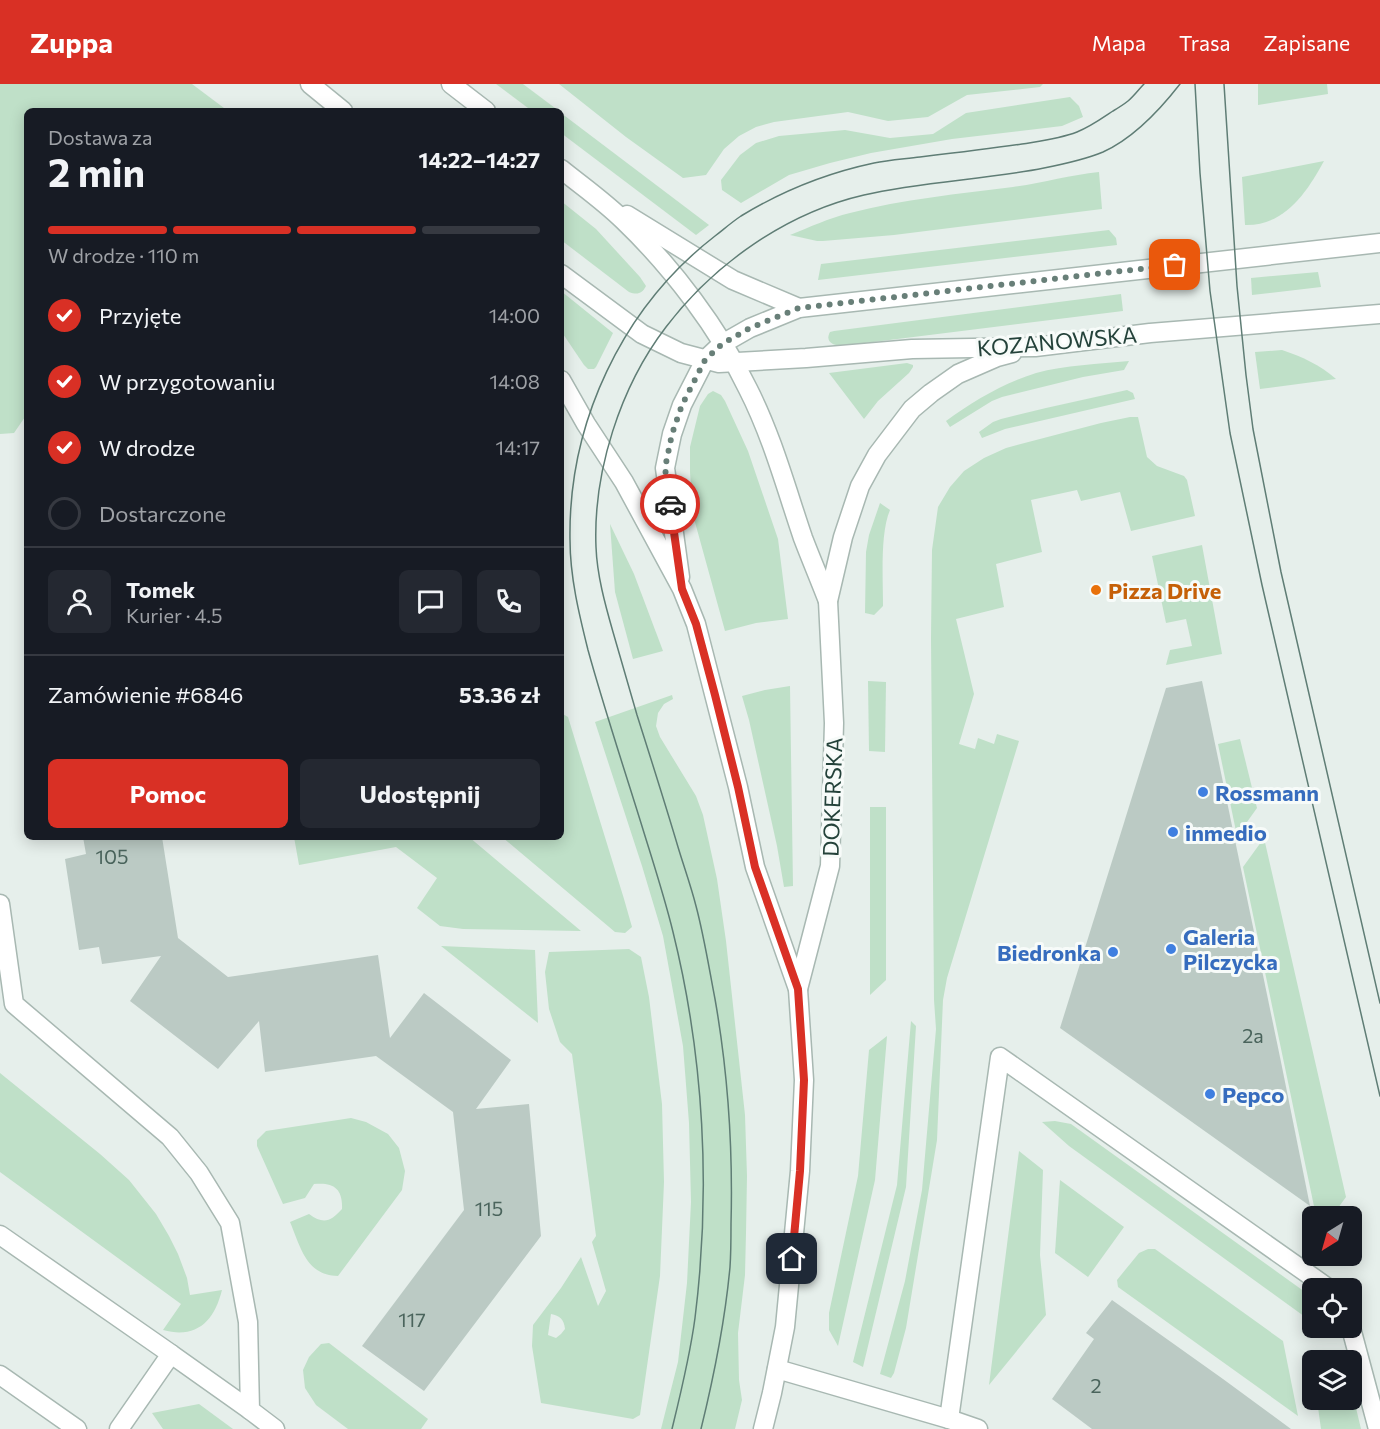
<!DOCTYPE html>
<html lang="pl">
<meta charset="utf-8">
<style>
body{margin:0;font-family:Commissioner,sans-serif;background:#242831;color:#f1f3f6;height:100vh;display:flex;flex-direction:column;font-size:22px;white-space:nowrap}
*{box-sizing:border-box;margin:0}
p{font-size:20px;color:#9ea1a6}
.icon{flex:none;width:33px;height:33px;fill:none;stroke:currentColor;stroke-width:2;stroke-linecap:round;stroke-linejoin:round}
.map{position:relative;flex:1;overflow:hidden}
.drawer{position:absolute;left:24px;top:24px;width:540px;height:732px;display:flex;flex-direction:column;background:#171b24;border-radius:9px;box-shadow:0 3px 15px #0003}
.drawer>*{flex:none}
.needle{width:39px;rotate:217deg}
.fabs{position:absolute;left:1302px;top:1122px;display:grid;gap:12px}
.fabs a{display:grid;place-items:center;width:60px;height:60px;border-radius:9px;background:#171b24;box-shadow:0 3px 15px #0003;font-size:30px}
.pin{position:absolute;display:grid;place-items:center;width:51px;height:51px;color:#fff;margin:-26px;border-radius:12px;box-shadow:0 3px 9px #0006}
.courier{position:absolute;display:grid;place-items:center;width:60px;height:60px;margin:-30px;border:4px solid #d93025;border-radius:50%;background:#fff;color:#222;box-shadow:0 2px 8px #0007}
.summary em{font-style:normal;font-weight:700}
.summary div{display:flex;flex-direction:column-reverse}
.summary{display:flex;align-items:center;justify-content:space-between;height:102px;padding:0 24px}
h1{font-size:39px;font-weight:700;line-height:45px}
.bar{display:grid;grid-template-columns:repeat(4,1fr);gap:9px 6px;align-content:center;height:72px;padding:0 24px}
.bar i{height:8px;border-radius:4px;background:#363941}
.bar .active{background:#d93025}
.bar p{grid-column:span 4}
.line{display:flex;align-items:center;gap:15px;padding:0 24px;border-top:2px solid #363941}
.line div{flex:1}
.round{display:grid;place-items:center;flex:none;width:63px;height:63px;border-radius:9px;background:#242831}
ol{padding:0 24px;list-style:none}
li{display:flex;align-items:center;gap:18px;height:66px}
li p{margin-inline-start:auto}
li .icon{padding:6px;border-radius:50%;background:#d93025;color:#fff;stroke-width:4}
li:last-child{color:#9ea1a6}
li i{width:33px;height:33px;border:3px solid #363941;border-radius:50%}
.action{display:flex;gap:12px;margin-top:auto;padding:12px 24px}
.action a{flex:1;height:69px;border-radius:9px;background:#d93025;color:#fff;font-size:24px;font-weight:700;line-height:69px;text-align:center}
.action a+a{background:#242831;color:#f1f3f6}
header{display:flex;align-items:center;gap:36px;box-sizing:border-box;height:84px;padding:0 30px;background:#d93025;color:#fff}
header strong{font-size:28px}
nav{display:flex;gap:33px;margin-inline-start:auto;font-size:21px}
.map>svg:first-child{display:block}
.green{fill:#bfe0c8;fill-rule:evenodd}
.building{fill:#bbcac4}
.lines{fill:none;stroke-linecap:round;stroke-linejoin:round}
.service-casing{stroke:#a8b8b2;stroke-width:21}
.minor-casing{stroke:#a8b8b2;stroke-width:21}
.service{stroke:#fff;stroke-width:18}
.minor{stroke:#fff;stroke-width:18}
.tram{stroke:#5f7d75;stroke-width:1.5}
.done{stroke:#687f78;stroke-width:6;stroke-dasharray:0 10.8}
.route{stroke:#d93025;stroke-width:8}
.food-dot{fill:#e8710a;stroke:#f7fbf9;stroke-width:2}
.shop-dot{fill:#3f7fe0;stroke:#f7fbf9;stroke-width:2}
.labels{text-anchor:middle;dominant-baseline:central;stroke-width:6;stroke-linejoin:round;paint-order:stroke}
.number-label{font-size:20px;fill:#4a645c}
.street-label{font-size:22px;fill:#24423a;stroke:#f7fbf9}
.food-label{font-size:22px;font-weight:bold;fill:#c56008;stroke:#f7fbf9;text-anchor:start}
.shop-label{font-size:22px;font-weight:bold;fill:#366cbe;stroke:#f7fbf9;text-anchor:start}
</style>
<header>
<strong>Zuppa</strong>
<nav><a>Mapa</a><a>Trasa</a><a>Zapisane</a></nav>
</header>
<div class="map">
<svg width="1380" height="1345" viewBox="0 0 1380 1345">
<rect width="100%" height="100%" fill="#e6efeb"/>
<g class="green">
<path d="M0,0h192l36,27h-201v303l-13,19 -14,1z"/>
<path d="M496,0h27l36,27h-27z"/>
<path d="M559,0h484l-3,3 -73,8 -39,22 -40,4 -40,-9 -74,10 -18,5 -17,9 -15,13 -18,26 -23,3 -57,-41z"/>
<path d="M1258,0h69l1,10 -70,11z"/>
<path d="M1070,13l9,9 4,11 -21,9 -110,13 -81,14 -41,10 -41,12 -48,28 -19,-13 -1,-10 19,-25 16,-12 23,-7 66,-6 45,8 43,-4 33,-21z"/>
<path d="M561,29l148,112 -13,10 -135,-102z"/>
<path d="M1324,77c-17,31 -39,65 -79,64l-3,-48z"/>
<path d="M1099,88l3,37 -208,26 -71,6h-6l-27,-6c20,-8 39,-17 60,-22 53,-14 109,-19 163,-26 29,-4 57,-12 86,-15z"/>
<path d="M561,117l35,28 44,48 6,9c-4,8 -9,9 -17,6l-68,-52z"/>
<path d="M1109,146l7,8 1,7 -299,35 3,-16z"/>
<path d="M1318,188l3,15 -69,8 -1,-17z"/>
<path d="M561,207l52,42 -17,34 -2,2h-6l-4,-4 -23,-34z"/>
<path d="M1121,210l2,17 -282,35c-9,-1 -16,-5 -11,-14l4,-1z"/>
<path d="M1282,266c21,7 38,15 54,29l-76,10 -5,-37z"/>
<path d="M1129,277l-5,9 -41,7 -81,20 -10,4 -42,26 -4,-6c27,-20 58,-38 90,-48 29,-8 63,-9 93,-12z"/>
<path d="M907,279l6,2v2l-4,6 -31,28 -14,18 -35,-46z"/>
<path d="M1127,306l6,3 2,6 -130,30 -23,9 -3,-6 14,-10 8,-3 45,-11z"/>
<path d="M713,307l8,4 4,6 23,50 30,88 10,80 -32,4 -31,8 -32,-116 -3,-43v-25l10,-41 8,-12z"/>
<path d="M1130,333h8l9,40 10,9 27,10 3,4 8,36 -64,15 -11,-39 -39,9 -4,-11 -46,10 11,52 -46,12 8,43 -48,12 18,75 -15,50 16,5 3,-11 16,6 3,-10 22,7 -72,237 -4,22 -6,140 -31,188 -12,45 -3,5 -11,-4 25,-93 17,-91 14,-161 -2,-29 -3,-362 1,-88 6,-43 12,-20 14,-16 20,-13 22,-10 95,-25z"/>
<path d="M880,419l10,7c-10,23 -7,69 -7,96l-9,9 -9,-2 1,-61 3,-17z"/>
<path d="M610,440l24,50 29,77 -30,8 -18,-67z"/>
<path d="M1202,461l20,109 -56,11 4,-15 22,-4 -6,-27 -20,4 -14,-67z"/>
<path d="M868,597l18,1 -1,70 -16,-1z"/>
<path d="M790,602l3,200 -9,1 -7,-41 -28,-126 -7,-24 23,-6z"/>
<path d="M672,611l1,4 -9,5 -6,9 -2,13 4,11 36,59 7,19 14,64 9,62 19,174 2,61 -1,57 -1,42 -7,58 1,47 3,20 -7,29h-74l17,-67 9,-79 4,-81 -2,-79 -6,-77 -20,-110 -21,-70 -47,-144z"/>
<path d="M561,629l7,4 56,182 8,28 -7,6 -10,-1 -113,-95h59z"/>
<path d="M1240,655l17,69 -20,28 -19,-92z"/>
<path d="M870,723h16v173l-16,15z"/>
<path d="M294,753h175l112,94 -118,-2 -23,-3 -23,-18 20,-30 -41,-31 -97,18z"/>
<path d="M1264,754l82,359 -8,11 -8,2 1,6h-9l-7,-5 -72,-344z"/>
<path d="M441,862l94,4 3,73z"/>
<path d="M629,865l12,8 8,40 13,107 2,78 -4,94 -20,139 -7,4 -92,-16 -9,-57 1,-21 28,-37 20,-31 17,49 8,-15 -14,-49 4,-6 -24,-182 -12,-12 -11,-33 -4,-37 4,-20zM551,1230c9,2 13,5 14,15l-4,5 -5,4 -8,-3z"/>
<path d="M911,937l5,5 -10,161 -43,180 -10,-5 44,-177z"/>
<path d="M887,952l-12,144 -37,166 -9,-16v-17l29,-137 11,-126z"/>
<path d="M0,989l100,81 29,26 27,34 13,22 9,18 9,24 3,17 32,-5c-8,32 -26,49 -59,40l18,-26 -181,-132z"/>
<path d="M351,1034l15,4 22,12 11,14 6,23 -3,19 -64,86c-32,-1 -37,-28 -48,-54l19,-8c15,11 22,7 33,-5 1,-21 -9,-27 -28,-25l-9,14 -22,6 -26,-58v-6l9,-9z"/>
<path d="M1055,1037l16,3 241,173v25l-243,-176 -27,-24z"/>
<path d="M1019,1067l24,19 -3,85 6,60 -57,70z"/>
<path d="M1060,1096l64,47 -36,50 -33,-24z"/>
<path d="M1148,1165h7l128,92 15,75 -180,-129 -1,-7 22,-27z"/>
<path d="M329,1259l99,76 -7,10h-73l-32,-24 -11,-17 -2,-18 6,-13 12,-13z"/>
<path d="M1352,1307l9,38h-40l-4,-29h35z"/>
<path d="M199,1320l34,25h-70l-11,-16z"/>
</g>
<g class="building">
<path d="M1202,597l79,381 29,144 -250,-178 106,-340z"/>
<path d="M83,753h79l16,101 50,39 150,-22 12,83 34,-45 87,67 -35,49 53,-5 12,132 -117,155 -62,-45 102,-136 -11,-98 -77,-56 -111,16 -6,-51 -41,48 -88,-68 31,-45 -59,8 -3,-17 -20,3 -14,-91 21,-5z"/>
<path d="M1112,1216l111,79 68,50h-199l-40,-30 42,-60 -8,-6z"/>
</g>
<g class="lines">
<defs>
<g id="service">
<path d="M0,820l14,100 156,133 29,36 31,50 18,99 2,88 25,19"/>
<path d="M0,1151l171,119 -52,75"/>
<path d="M1351,1244l27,101"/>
<path d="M171,1270l79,56"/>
<path d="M777,1285l172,50 29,10"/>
<path d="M0,1291l77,54"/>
<path d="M949,1335l51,-362 328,231"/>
</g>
<g id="minor">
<path d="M310,0l33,27"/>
<path d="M451,0l35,27"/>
<path d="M561,85c21,17 44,33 63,52 48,46 95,108 124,168 24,47 38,99 55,149 8,21 17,42 25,63"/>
<path d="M627,131l106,65 66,28"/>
<path d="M561,190l81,60 39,19 38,10 87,-5 106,-9 123,-2 115,-14 230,-19"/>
<path d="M561,296l25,44 38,58 58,107 14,35 42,163 17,80 43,122 6,91 -4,91 -15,156 -13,66 -9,36"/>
<path d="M680,493l-15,-109 7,-34 10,-29 23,-45 17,-16 28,-16 49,-20 581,-65"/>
<path d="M798,905l32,-123 4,-143 -6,-122 15,-64 17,-51 17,-31 35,-46 19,-16 27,-19 39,-17 15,-4"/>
</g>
</defs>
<use href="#service" class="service-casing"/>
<use href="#minor" class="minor-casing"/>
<use href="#service" class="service"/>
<use href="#minor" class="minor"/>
<g class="tram">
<path d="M1195,0l5,89 10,118 20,142 32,152 118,511"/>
<path d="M1224,0l13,202 9,89 7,54 28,143 99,431"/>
<path d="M672,1345c9,-37 18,-73 23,-111 16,-128 9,-261 -22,-386 -9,-37 -21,-73 -32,-109 -18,-58 -37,-115 -53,-173 -9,-36 -18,-73 -18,-110 -2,-117 52,-232 145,-304 9,-7 17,-14 26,-20 41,-25 86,-43 133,-53 15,-3 31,-4 46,-6 34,-4 68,-8 102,-13 18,-3 37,-5 55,-12 13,-5 24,-13 36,-21 5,-3 10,-6 15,-10 6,-5 11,-12 16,-17"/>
<path d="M701,1345c13,-53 24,-108 29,-162 1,-14 1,-29 1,-43 2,-76 -3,-151 -16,-225 -6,-31 -11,-63 -19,-93 -5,-20 -12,-39 -18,-59 -13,-44 -27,-88 -41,-132 -8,-28 -16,-56 -24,-83 -8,-28 -16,-57 -17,-85 -3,-75 24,-160 70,-220 48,-63 120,-114 198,-132 59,-14 121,-15 180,-27 20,-4 40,-8 59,-16 31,-14 56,-41 77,-68"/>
</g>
</g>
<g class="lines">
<path class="done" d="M670,420l-5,-36 7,-34 10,-29 23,-45 17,-16 28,-16 49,-20 376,-43"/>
<path class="route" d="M670,420l12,85 14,35 19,71 23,92 17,80 43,122 6,91 -4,91 -8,88"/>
</g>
<circle class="food-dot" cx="1096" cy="506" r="6"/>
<g class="shop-dot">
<circle cx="1203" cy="708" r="6"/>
<circle cx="1173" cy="748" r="6"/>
<circle cx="1171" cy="865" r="6"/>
<circle cx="1113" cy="868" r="6"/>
<circle cx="1210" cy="1010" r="6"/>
</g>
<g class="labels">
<g class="number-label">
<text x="112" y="772">105</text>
<text x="1253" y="951">2a</text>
<text x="489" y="1124">115</text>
<text x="412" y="1235">117</text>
<text x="1096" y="1301">2</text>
</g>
<g class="street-label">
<text transform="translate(1057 257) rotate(-5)">KOZANOWSKA</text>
<text transform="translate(832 713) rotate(-88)">DOKERSKA</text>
</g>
<g class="food-label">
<text x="1108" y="506">Pizza Drive</text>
</g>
<g class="shop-label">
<text x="1215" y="708">Rossmann</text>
<text x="1185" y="748">inmedio</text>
<text x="1183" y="852">Galeria<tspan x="1183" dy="25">Pilczycka</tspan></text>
<text x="1101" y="868" text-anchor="end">Biedronka</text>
<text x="1222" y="1010">Pepco</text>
</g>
</g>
</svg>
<div class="fabs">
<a><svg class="needle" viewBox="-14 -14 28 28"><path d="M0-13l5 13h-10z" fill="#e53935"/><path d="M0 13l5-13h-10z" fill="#9ea1a6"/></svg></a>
<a><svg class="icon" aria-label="locate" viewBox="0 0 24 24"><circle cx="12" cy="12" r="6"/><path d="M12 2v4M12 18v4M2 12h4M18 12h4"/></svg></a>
<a><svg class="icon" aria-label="layers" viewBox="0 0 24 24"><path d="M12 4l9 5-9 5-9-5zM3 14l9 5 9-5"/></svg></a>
</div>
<div class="pin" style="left:1175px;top:181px;background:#ea580c"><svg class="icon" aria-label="bag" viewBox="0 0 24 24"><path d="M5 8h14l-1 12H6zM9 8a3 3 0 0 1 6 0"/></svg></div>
<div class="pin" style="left:792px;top:1175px;background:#1f2937"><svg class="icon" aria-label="home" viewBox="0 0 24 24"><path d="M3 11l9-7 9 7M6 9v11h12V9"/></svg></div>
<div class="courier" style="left:670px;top:420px"><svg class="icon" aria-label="car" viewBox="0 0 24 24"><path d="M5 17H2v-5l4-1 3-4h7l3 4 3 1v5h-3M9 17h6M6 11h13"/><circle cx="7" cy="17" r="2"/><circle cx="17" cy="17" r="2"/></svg></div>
<section class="drawer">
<div class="summary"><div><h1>2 min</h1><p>Dostawa za</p></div><em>14:22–14:27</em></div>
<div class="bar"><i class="active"></i><i class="active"></i><i class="active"></i><i></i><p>W drodze · 110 m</p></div>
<ol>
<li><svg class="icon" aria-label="check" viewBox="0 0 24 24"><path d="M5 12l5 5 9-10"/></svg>Przyjęte<p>14:00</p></li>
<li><svg class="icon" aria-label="check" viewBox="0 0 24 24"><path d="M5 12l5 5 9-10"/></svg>W przygotowaniu<p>14:08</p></li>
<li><svg class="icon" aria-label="check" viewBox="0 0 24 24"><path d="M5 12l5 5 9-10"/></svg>W drodze<p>14:17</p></li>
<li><i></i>Dostarczone</li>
</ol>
<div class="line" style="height:108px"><a class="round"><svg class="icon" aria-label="person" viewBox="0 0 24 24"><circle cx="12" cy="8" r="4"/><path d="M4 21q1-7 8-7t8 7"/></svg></a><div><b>Tomek</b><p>Kurier · 4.5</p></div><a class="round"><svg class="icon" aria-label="chat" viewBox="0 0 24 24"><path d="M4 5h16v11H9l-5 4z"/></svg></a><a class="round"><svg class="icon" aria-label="phone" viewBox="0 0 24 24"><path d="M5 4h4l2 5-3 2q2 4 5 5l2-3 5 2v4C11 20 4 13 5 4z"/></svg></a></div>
<div class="line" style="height:78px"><div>Zamówienie #6846</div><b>53.36 zł</b></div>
<div class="action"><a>Pomoc</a><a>Udostępnij</a></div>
</section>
</div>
